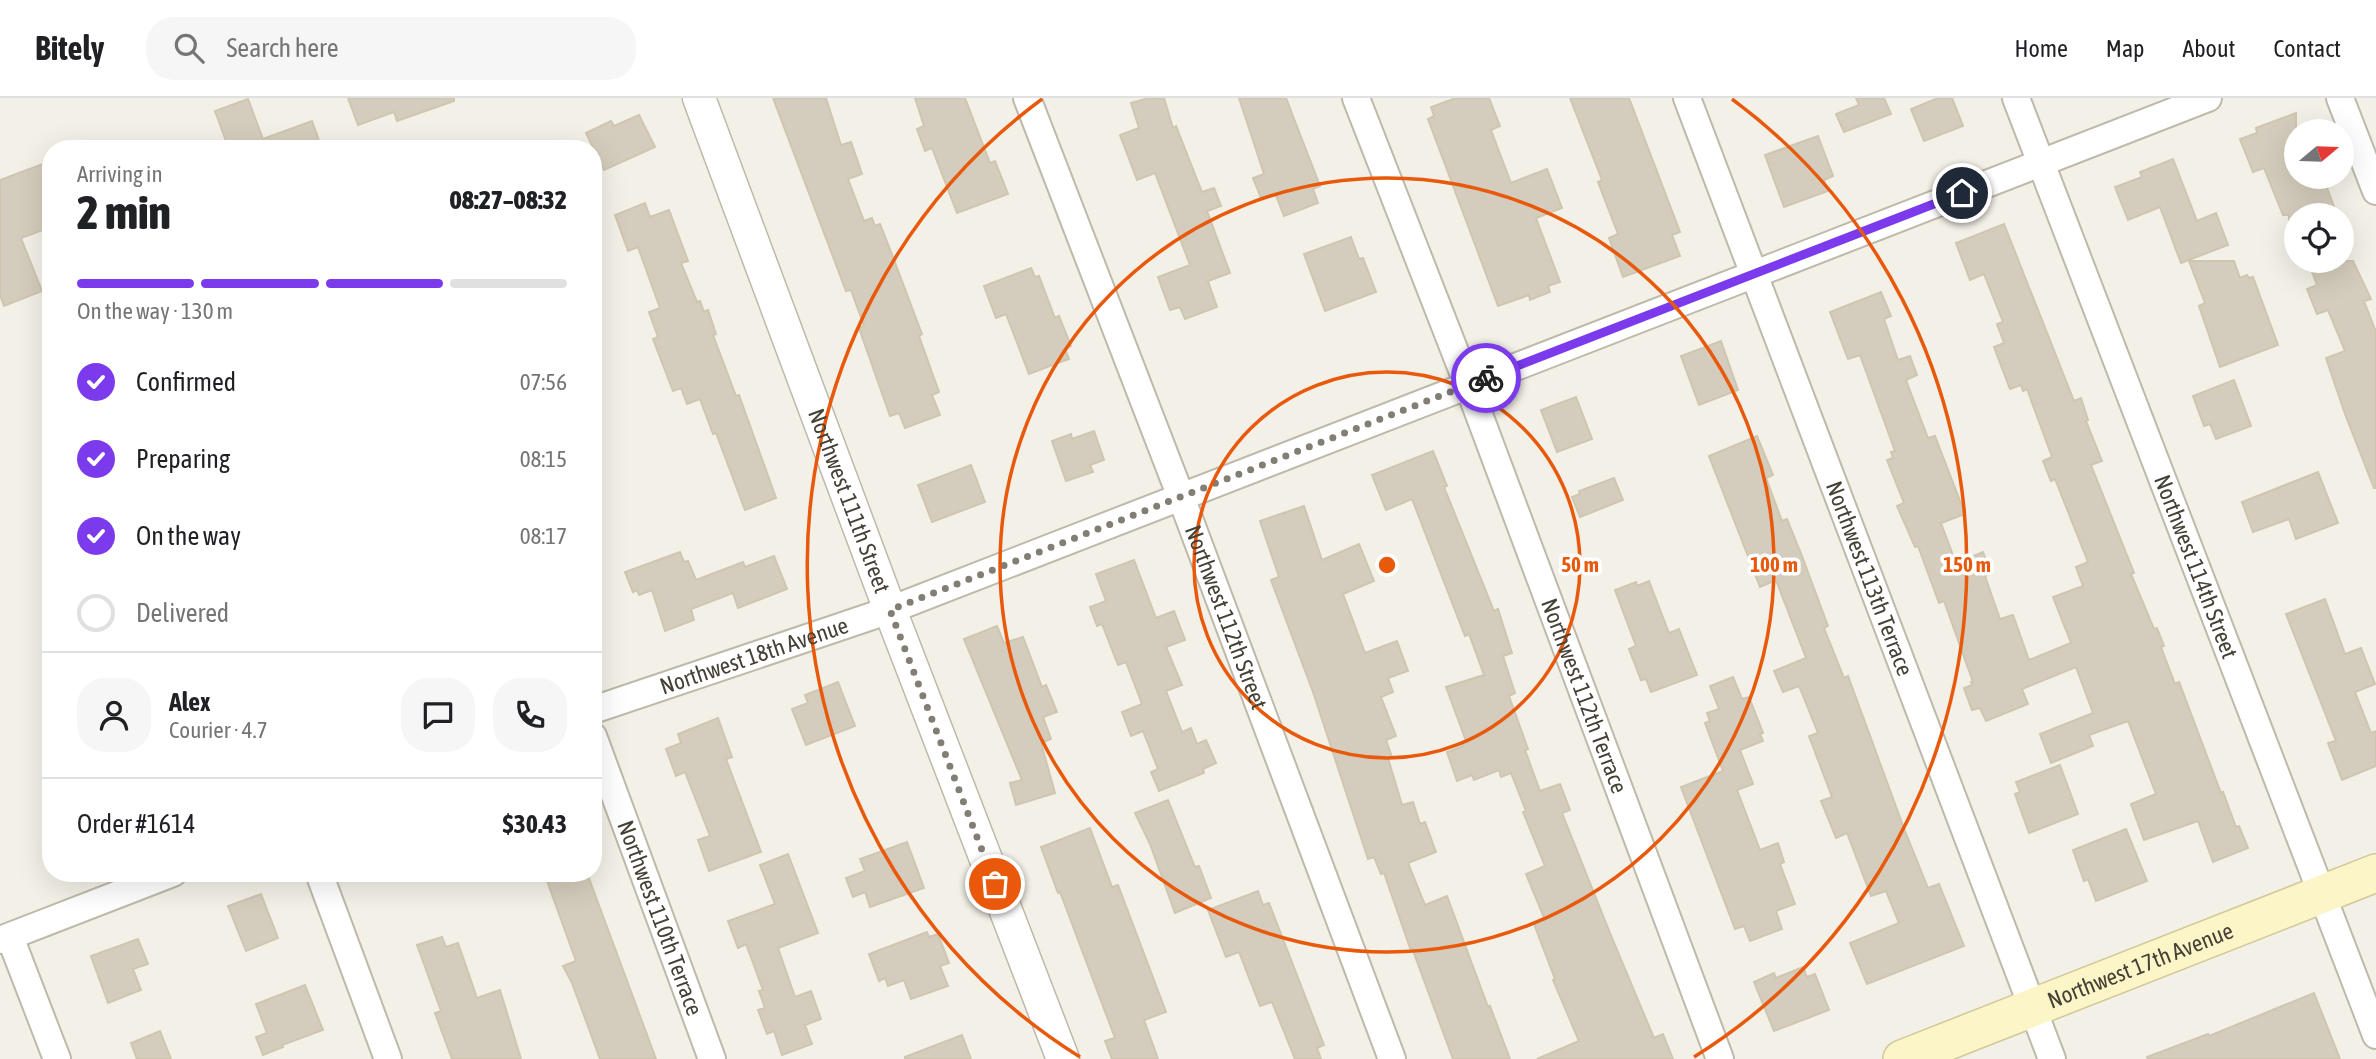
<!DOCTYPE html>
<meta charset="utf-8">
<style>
body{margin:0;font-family:"Asap Condensed",sans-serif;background:#f6f6f6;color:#202124;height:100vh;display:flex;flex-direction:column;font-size:26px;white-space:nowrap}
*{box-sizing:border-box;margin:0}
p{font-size:23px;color:#757577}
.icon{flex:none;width:38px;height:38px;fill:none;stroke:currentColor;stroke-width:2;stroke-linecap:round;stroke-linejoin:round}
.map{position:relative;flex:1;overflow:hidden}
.sheet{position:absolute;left:42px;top:42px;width:560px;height:742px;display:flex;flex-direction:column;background:#fff;border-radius:28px;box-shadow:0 7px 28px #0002}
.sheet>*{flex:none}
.needle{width:46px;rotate:71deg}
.tools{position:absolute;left:2284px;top:21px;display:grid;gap:14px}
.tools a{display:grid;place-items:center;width:70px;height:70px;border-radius:50%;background:#fff;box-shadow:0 7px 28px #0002;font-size:35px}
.pin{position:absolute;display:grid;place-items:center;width:60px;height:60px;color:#fff;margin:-30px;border:4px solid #fff;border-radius:50%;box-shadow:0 2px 7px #0007}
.courier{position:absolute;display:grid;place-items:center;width:70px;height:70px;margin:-35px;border:5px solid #7c3aed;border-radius:50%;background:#fff;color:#222;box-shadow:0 2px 9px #0007}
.head em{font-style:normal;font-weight:800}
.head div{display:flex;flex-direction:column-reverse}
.head{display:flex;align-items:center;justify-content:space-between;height:119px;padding:0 35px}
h1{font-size:46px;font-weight:800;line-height:52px}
.bar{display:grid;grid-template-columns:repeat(4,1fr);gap:10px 7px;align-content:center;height:84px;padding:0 35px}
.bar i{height:9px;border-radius:5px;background:#e0e0e0}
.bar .active{background:#7c3aed}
.bar p{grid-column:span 4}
.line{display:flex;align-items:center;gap:18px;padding:0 35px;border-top:2px solid #e0e0e0}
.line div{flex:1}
.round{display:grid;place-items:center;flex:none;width:74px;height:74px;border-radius:28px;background:#f6f6f6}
ol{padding:0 35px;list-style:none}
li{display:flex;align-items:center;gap:21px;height:77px}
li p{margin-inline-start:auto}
li .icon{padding:7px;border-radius:50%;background:#7c3aed;color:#fff;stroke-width:4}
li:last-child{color:#757577}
li i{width:38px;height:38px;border:4px solid #e0e0e0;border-radius:50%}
header{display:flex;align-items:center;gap:42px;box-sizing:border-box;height:98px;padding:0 35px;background:#fff;border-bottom:2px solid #e0e0e0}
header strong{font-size:33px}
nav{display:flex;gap:38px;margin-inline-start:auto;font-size:24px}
.search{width:490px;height:63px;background:#f6f6f6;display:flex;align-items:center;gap:18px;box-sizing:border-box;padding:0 24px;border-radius:28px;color:#757577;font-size:26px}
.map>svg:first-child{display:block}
.building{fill:#d4cdbd;stroke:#cfc6b0;stroke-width:2}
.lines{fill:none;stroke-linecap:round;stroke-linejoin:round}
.minor-casing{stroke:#beb9aa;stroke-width:30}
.tertiary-casing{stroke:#beb9aa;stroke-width:35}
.secondary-casing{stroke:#d1c898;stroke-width:40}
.minor{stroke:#fff;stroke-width:26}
.tertiary{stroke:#fff;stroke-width:32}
.secondary{stroke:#fcf5c8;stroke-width:37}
.done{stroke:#837e74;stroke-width:7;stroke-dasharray:0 12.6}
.route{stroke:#7c3aed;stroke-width:9}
.ring{fill:none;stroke:#e8590c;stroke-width:3.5}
.labels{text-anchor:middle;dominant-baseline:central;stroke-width:7;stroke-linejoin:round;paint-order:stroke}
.street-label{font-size:23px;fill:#464136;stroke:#fff}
.centre{fill:#e8590c;stroke:#fff;stroke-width:3.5}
.ring-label{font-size:21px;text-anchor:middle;font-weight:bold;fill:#e8590c;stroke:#fff;stroke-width:7;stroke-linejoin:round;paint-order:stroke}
</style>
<header>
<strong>Bitely</strong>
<div class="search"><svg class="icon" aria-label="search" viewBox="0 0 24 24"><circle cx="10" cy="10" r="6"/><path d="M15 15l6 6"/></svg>Search here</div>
<nav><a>Home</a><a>Map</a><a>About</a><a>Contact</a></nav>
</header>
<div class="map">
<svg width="2376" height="961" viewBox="0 0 2376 961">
<rect width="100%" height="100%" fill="#f3f0e7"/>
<g class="building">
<path d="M348,0h106v3l-57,20 -3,-9 -36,13z"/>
<path d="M773,0h53l15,47 10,-3 11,32 -14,5 16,42 8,-3 3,8 5,-2 11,28 31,82 -3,2 20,56 -7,3 8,20 -35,13 -6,-15 -9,3 -31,-88 5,-2 -13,-36 -5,1z"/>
<path d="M915,0h50l25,65 5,-2 13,33 -51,19 -25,-65 -7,3 -8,-22 7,-3z"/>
<path d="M1149,0h15l9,30 3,-2 26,66 12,-4 7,18 -14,5 23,62 -22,8 9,26 -32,12 -5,-12 -10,3 -12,-33 32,-12 -35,-92 -18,7 -17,-45 19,-7 -8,-25z"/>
<path d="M1239,0h47l34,88 -7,3 5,14 -34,13 -9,-23 -14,5 -8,-20 11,-4z"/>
<path d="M1456,0h33l11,28 -9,4 20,53 36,-14 15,39 -26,10 24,64 -12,4 2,6 -20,8 -1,-5 -31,11 -70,-187 6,-3 -3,-9z"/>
<path d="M1570,0h59l51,134 -8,3 8,21 -57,21 -14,-39 9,-4 -20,-52 4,-2z"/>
<path d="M1856,0h28l7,16 -47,18 -8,-18 23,-9z"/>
<path d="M1938,0h14l11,28 -39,15 -13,-32z"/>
<path d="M248,1l15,40 49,-18 10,28h-93l-14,-38z"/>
<path d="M2296,15v64h27l14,38h-41v3l-7,3v-6h-6l-19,-47 -11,4 -13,-33 17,-6 -1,-5z"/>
<path d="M639,17l16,32 -51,23 -18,-37 25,-12 3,5z"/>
<path d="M1818,38l15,40 -9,4 4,11 -44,16 -19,-52z"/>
<path d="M2173,61l24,62 19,-8 12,32 -47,18 -21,-56 -32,13 -13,-33 27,-10 -2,-5z"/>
<path d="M51,63v66l-30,11 21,53 -38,15 -4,-11v-115z"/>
<path d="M645,105l5,14 19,-7 19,51 -7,2 16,39 3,-1 4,11 4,-2 8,24 -3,1 23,61 3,-1 37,103 -31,12 -29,-77 -3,1 -13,-35 -13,5 -6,-16 -8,3 -20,-52 5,-2 -9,-25 11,-4 -22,-61 -10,4 -13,-36z"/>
<path d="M2004,126l70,177 7,-3 7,22 -2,1 16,40 -11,4 43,108 -3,1 23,55 3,-1 7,18 -3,1 14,37 4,-2 42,111 2,-1 13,35 3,-1 9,22 -35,14 -15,-41 -54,19 -13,-36 25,-10 -28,-73 -39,14 4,11 -42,17 -11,-29 53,-21 -17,-46 -54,22 6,15 -42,17 -6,-13 -8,2 -8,-22 8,-3 -1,-3h2l-29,-81 -5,2 -21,-57 -3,1 -18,-41 7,-3 -17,-43 6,-2 -2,-6 4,-1 -35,-96 -12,4 -18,-47 51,-20 10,24 -7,3 14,41 12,-4 7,19 -11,5 22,58 7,-2 30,78 -24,9 15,40 27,-11 8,22 -6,2 15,43 13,-4 16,45 42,-17 -18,-46 30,-11 -7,-19 12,-5 -33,-83 -4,2 -8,-20 9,-4 -25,-68 -4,2 -2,-6 -11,4 -16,-42 10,-4 -7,-19 6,-2 -19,-48 -14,6 -14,-37z"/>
<path d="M1351,139l8,22 4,-1 13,34 -51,19 -21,-57z"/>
<path d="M2189,163h45l6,17 7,-3 2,3 4,-1 25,68 -58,22 -21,-61 6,-3z"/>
<path d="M2308,163h45l18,38 -7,2 12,31v156h-2l-29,-74 -19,-56 19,-7 -17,-41 -11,4 -10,-25 10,-4z"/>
<path d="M1031,170l4,9 4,-1 16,42 4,-2 12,30 -6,3 4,10 -40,15 -23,-60 -10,4 -12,-32z"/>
<path d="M1721,243l17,49 -39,15 -18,-49z"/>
<path d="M2234,282l17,46 -35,13 -6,-15 -6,2 -11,-30z"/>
<path d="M1576,299l16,42 -35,13 -16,-42z"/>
<path d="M1094,333l10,29 -14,5 3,7 -27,9 -14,-40 19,-7 1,5z"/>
<path d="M1757,338l16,39 -7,3 16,43 5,-2 15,37 26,70 -4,2 20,50 4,-2 57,155 23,57 11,-4 25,62 -97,38 -17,-41 49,-20 -13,-32 -15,5 -24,-63 -11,5 -15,-37 11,-4 -23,-61 9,-3 -19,-47 -16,6 -9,-21 32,-13 -30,-78 -16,7 -51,-131z"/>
<path d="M1433,353l14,35 -3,1 50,124 4,-2 14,44 -9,3 12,37 -6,3 19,53 -3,1 15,41 20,-7 10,26 -8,3 48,120 44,105 9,-4 10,25h-136l42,-18 -26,-61 2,-1 -21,-55 11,-4 -19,-46 19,-8 -22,-54 3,-1 -15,-38 -10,4 -2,-7 -25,10 -2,-5 -15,6 -10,-29 16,-6 -2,-3 5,-2 -20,-54 38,-12 -15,-41 -4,2 -53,-137 -26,11 -14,-35z"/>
<path d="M971,367l14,37 -53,20 -14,-37z"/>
<path d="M2318,374l20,51 -42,16 -7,-20 -36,13 -11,-30z"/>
<path d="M1614,380l9,22 -43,17 -8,-20 8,-3 -1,-3z"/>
<path d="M1304,408l18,54 37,-16 15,37 -31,13 22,59 32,-12 11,30 -20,7 5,14 -12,5 15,39 -10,4 6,17 -4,1 14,47 11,-3 7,22 5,-2 11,30 -28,11 17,42 22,-9 41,111 2,-1 20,53h-57l-41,-111h-2l-26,-75 -3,1 -7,-17 -6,2 -55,-167 -42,-112 8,-3 -19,-56z"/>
<path d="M680,454l4,10 4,-1 8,19 47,-18 2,5 29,-11 13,33 -49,19 -5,-15 -42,16 3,11 -29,11 -13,-41 -13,5 -2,-5 -4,2 -8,-20z"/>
<path d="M1134,462l22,58 18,-7 11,29 -19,7 16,38 -16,6 16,41 9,-4 6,16 9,-4 10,23 -13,6 1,4 -45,18 -8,-19 7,-3 -15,-38 -12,5 -9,-24 20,-8 -16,-42 -8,3 -16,-41 -5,2 -7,-19 16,-6 -10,-27z"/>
<path d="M1649,483l20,52 10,-4 18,46 -46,17 -5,-13 -5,1 -12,-31 7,-3 -21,-56 21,-8 1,4z"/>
<path d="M2325,501l20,55 16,-6 14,36 -20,8 16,41 5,-2v35l-34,14 -14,-37 8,-2 -50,-127z"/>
<path d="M997,528l7,17 19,-6 19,50 4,-2 11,27 -14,5 8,22 -10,4 14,50 -39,12 -6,-22 12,-3 -58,-141z"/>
<path d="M1733,579l9,22 7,-2 14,36 -3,1 3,7 -23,9 13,34 -16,6 23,60 18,-7 6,19 -4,2 15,40 -19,7 6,18 -32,12 -6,-15 -9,3 -54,-142 42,-16 -18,-48 5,-2 -3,-8 12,-4 -9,-23z"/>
<path d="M838,584l17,44 -49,19 -14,-36 16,-6 -3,-8z"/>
<path d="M718,620l14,39 -6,2 35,93 -52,19 -11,-31 12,-4 -25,-64 -9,4 -10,-27 15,-6 -3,-9z"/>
<path d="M2060,667l18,49 -49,19 -14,-39 5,-2 -4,-10z"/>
<path d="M1168,702l27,67 4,-1 12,32 -36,15 -25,-69 -15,-31z"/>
<path d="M1090,730l22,59 6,-2 48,127 -22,8 14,39h-46l-7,-18 10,-3 -55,-146 -2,1 -17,-46z"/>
<path d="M2126,731l21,52 -51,20 -8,-22 -4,2 -11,-31z"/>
<path d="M907,744l17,46 -54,19 -5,-15 -12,5 -7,-19 19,-7 -5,-12z"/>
<path d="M788,756l30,79 -40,15 17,49 16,-6 10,28 -16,6 7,19 -30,11 -8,-24 -7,3 -9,-24 7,-2 -6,-17 4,-1 -17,-46 -8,4 -10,-27 47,-17 -15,-39z"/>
<path d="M558,775h29l69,186h-56l-28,-76 -9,-17 13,-5 -30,-83z"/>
<path d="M1258,793l5,14 6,-2 55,142 -7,3 4,11h-26l-23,-57 -12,4 -21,-54 -13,5 -18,-47z"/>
<path d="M261,796l17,44 -32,13 -18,-45z"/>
<path d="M927,834l2,5 9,-3 11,29 -9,3 8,20 -37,13 -7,-19 -16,6 -3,-8 -6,3 -10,-27z"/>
<path d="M442,839l4,10 12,-4 19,55 23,-8 21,69h-69l-17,-46 6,-2 -24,-66z"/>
<path d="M138,841l10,25 -15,5 8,21 -33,13 -17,-47z"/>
<path d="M1803,869l4,10 8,-3 14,36 -55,21 -20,-49 20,-9 2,5z"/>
<path d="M305,887l18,45 -41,15 1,2 -20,8 -7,-18 11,-4 -11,-29z"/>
<path d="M2314,895l26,66h-192l-1,-2 61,-23 1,2z"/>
<path d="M160,933l11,28h-34l-6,-16z"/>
<path d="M962,937l9,24h-66v-2z"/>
</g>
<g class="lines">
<defs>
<g id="minor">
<path id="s1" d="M1027,0l154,399 211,562"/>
<path id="s2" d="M1356,0l112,287 252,674"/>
<path id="s3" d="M1687,0l365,961"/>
<path id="s4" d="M2016,0l360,937"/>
<path d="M2340,0l36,93"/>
<path id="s5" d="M593,612l297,-100 1318,-512"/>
<path id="s6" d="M593,638l119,323"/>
<path d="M319,775l69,186"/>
<path d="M10,839l47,122"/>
<path d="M0,842l173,-67"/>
</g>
<g id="tertiary">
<path id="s7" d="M699,0l191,512 173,449"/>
</g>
<g id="secondary">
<path id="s8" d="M1902,961l474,-186"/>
</g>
</defs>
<use href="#minor" class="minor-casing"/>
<use href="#tertiary" class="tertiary-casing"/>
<use href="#secondary" class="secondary-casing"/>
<use href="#minor" class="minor"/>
<use href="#tertiary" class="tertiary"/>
<use href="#secondary" class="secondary"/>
</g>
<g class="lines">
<path class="done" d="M995,786l-105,-274 596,-232"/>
<path class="route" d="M1486,280l476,-185"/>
</g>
<g class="ring">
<circle cx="1387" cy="467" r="193"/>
<circle cx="1387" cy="467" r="387"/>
<path d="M1080 959A580 580 0 0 1 1042 1M1732 1A580 580 0 0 1 1694 959"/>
</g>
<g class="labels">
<g class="street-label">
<text stroke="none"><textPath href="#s7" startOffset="430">Northwest 111th Street</textPath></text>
<text stroke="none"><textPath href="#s4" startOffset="502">Northwest 114th Street</textPath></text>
<text stroke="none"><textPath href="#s3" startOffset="514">Northwest 113th Terrace</textPath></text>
<text stroke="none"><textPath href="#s1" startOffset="556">Northwest 112th Street</textPath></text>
<text stroke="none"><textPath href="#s5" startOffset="170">Northwest 18th Avenue</textPath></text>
<text stroke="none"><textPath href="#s2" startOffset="640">Northwest 112th Terrace</textPath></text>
<text stroke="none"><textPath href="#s6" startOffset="194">Northwest 110th Terrace</textPath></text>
<text stroke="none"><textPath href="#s8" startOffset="256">Northwest 17th Avenue</textPath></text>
</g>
</g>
<circle cx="1387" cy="467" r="10" class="centre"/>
<g class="ring-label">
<text x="1580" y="474">50 m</text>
<text x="1774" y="474">100 m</text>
<text x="1967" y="474">150 m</text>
</g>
</svg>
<div class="tools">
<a><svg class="needle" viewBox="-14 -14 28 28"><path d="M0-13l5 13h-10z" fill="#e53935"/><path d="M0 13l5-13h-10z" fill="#757577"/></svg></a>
<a><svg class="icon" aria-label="locate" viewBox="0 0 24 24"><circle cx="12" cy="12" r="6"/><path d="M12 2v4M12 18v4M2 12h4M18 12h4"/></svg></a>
</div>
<div class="pin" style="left:995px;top:786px;background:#ea580c"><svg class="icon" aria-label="bag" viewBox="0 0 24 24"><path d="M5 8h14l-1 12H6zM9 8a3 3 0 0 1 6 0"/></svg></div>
<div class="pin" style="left:1962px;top:95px;background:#1f2937"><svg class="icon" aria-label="home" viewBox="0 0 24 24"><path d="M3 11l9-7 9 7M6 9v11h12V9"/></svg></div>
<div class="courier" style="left:1486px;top:280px"><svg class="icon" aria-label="bike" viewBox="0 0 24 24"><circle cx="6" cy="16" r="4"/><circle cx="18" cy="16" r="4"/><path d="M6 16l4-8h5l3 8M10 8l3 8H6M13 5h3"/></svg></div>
<section class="sheet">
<div class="head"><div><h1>2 min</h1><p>Arriving in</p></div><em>08:27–08:32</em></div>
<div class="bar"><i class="active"></i><i class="active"></i><i class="active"></i><i></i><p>On the way · 130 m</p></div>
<ol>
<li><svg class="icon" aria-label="check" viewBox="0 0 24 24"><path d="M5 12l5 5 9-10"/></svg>Confirmed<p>07:56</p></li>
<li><svg class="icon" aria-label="check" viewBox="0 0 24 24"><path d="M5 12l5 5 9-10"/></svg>Preparing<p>08:15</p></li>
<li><svg class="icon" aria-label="check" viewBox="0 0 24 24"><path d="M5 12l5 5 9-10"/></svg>On the way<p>08:17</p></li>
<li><i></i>Delivered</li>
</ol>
<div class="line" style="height:126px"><a class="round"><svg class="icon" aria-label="person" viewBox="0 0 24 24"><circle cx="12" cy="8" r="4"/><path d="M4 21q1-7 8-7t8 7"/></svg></a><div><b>Alex</b><p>Courier · 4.7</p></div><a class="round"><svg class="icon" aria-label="chat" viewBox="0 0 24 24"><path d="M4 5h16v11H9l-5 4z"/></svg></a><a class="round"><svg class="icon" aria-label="phone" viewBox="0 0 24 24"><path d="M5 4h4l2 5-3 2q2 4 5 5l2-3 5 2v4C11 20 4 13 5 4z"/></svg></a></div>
<div class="line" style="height:91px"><div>Order #1614</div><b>$30.43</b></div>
</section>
</div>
